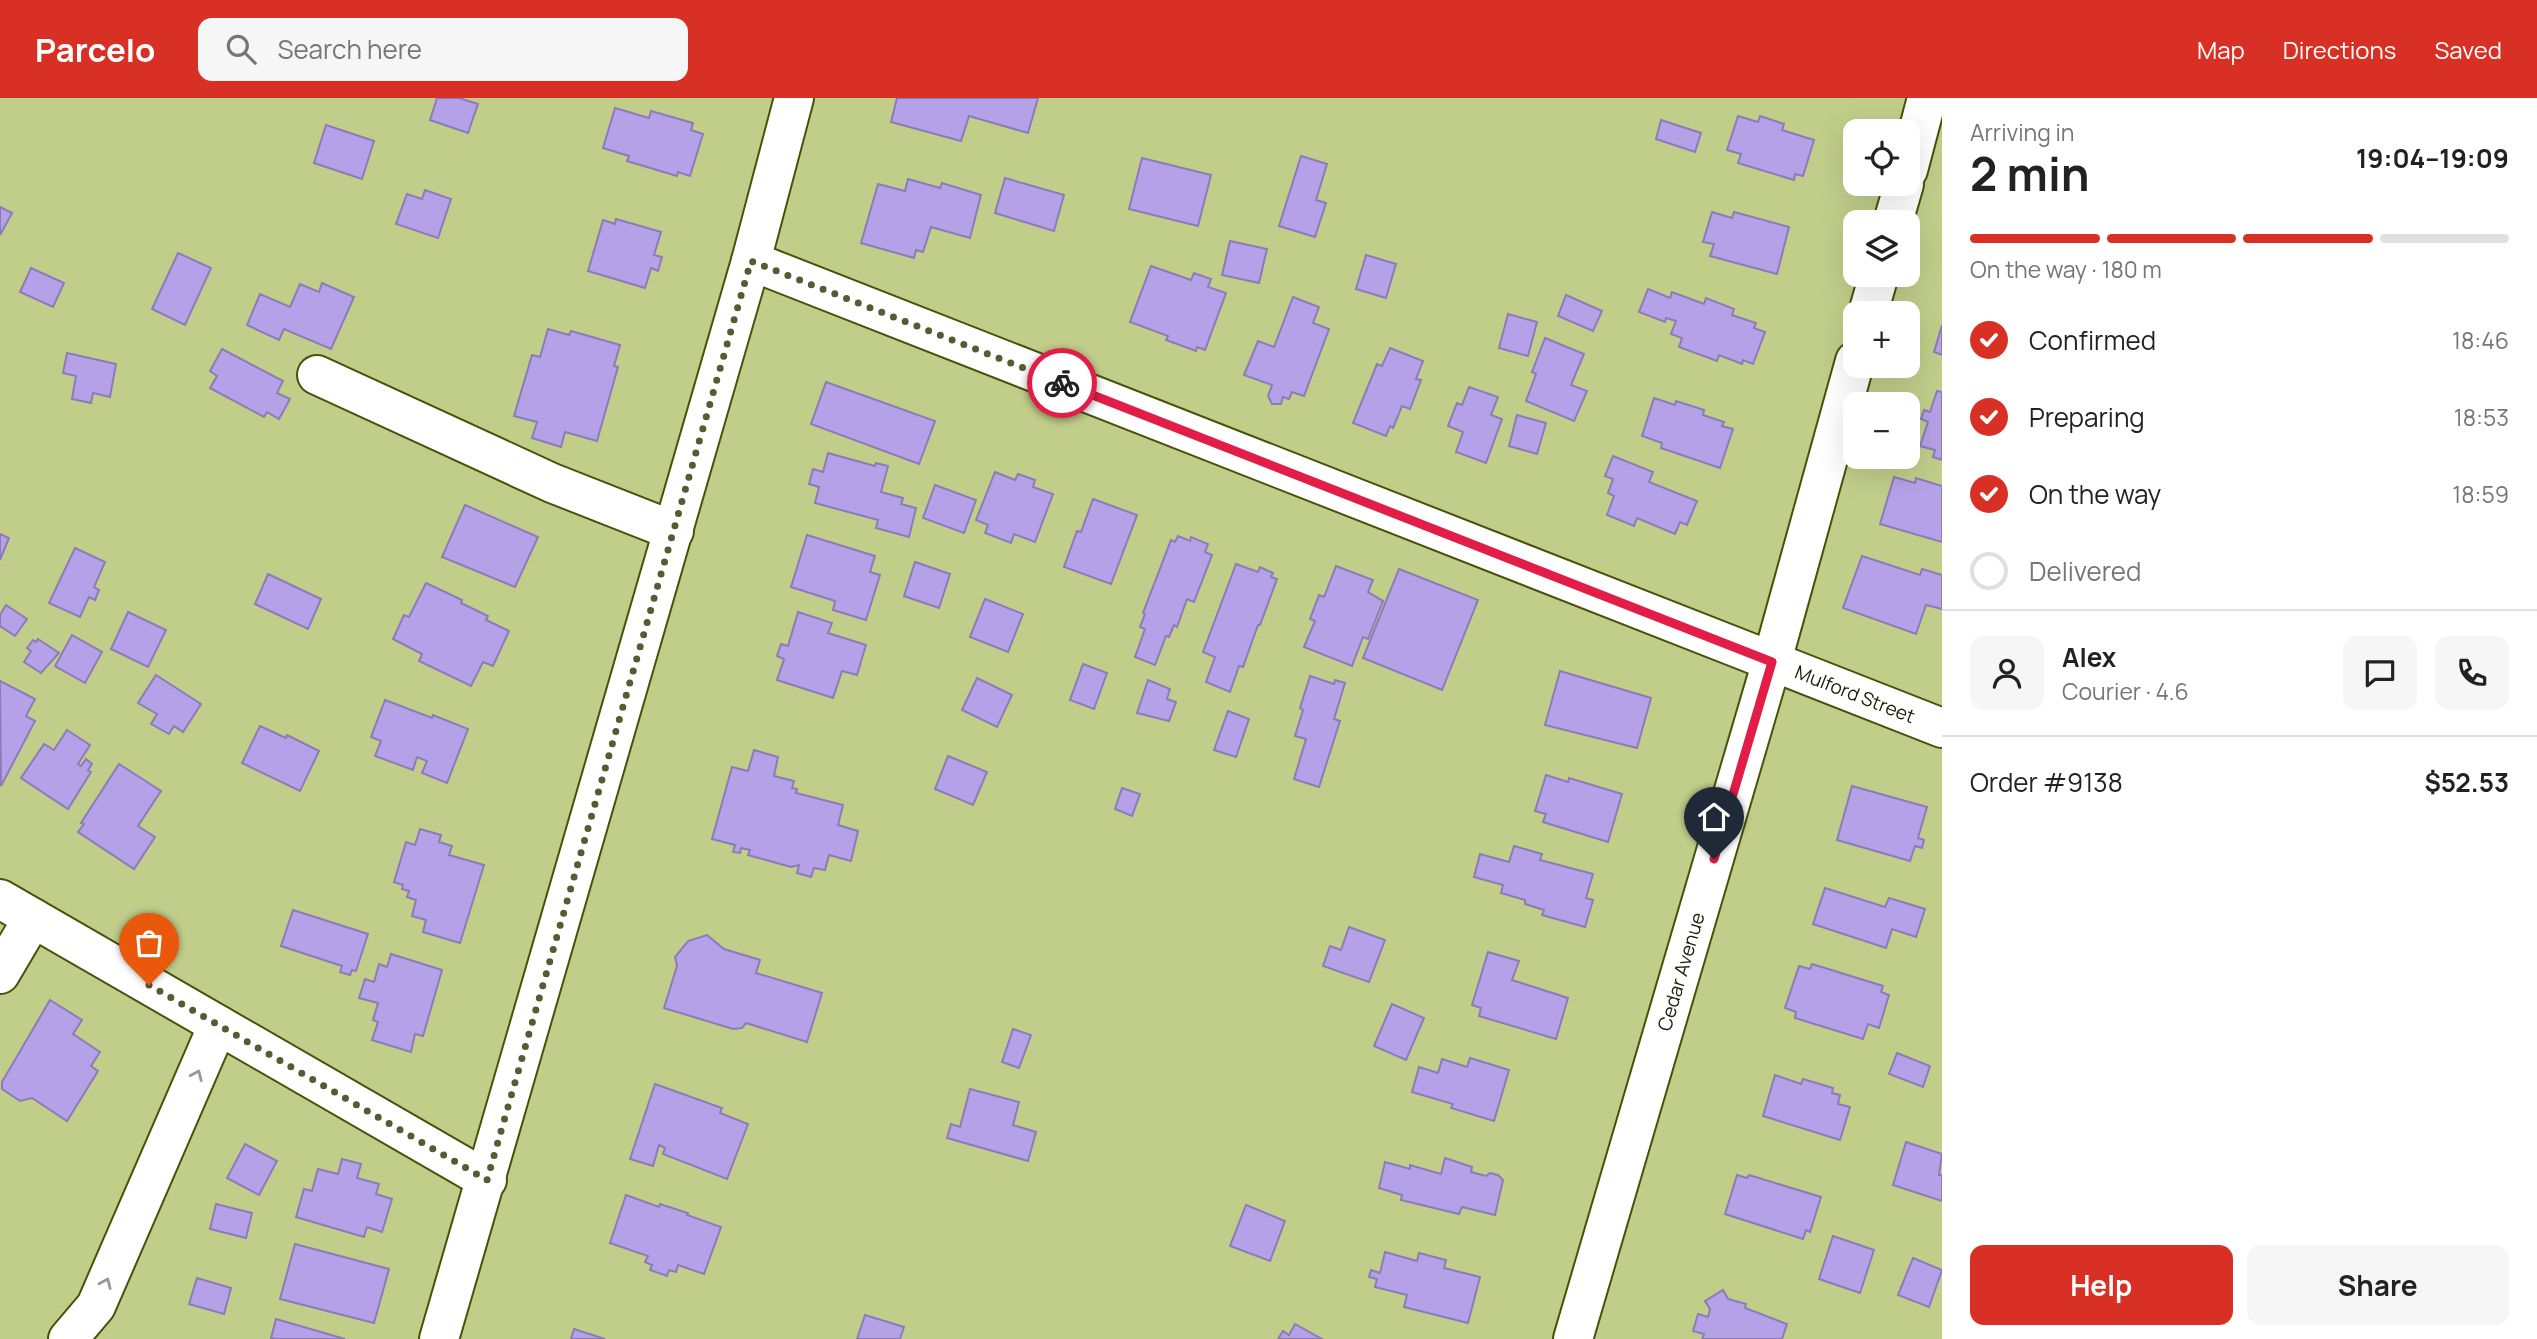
<!DOCTYPE html>
<meta charset="utf-8">
<style>
body{margin:0;font-family:Manrope,sans-serif;background:#f6f6f6;color:#222;height:100vh;display:flex;flex-direction:column;font-size:26px;white-space:nowrap}
*{box-sizing:border-box;margin:0}
p{font-size:23px;color:#767676}
.icon{flex:none;width:38px;height:38px;fill:none;stroke:currentColor;stroke-width:2;stroke-linecap:round;stroke-linejoin:round}
.map{position:relative;flex:1;overflow:hidden}
.sheet{display:flex;flex-direction:column;background:#fff;width:595px}
.sheet>*{flex:none}
.buttons{position:absolute;left:1843px;top:21px;display:grid;gap:14px}
.buttons a{display:grid;place-items:center;width:77px;height:77px;border-radius:14px;background:#fff;box-shadow:0 7px 28px #0002;font-size:35px}
.pin{position:absolute;display:grid;place-items:center;width:60px;height:60px;color:#fff;margin:-72px -30px;border-radius:50% 50% 50% 0;rotate:-45deg;box-shadow:0 0 7px #0007}
.pin .icon{rotate:45deg}
.courier{position:absolute;display:grid;place-items:center;width:70px;height:70px;margin:-35px;border:5px solid #e11d48;border-radius:50%;background:#fff;color:#222;box-shadow:0 2px 9px #0007}
.head em{font-style:normal;font-weight:700}
.head div{display:flex;flex-direction:column-reverse}
.head{display:flex;align-items:center;justify-content:space-between;height:119px;padding:0 28px}
h1{font-size:46px;font-weight:700;line-height:52px}
.bar{display:grid;grid-template-columns:repeat(4,1fr);gap:10px 7px;align-content:center;height:84px;padding:0 28px}
.bar i{height:9px;border-radius:5px;background:#e0e0e0}
.bar .selected{background:#d93025}
.bar p{grid-column:span 4}
.line{display:flex;align-items:center;gap:18px;padding:0 28px;border-top:2px solid #e0e0e0}
.line div{flex:1}
.round{display:grid;place-items:center;flex:none;width:74px;height:74px;border-radius:14px;background:#f6f6f6}
ol{padding:0 28px;list-style:none}
li{display:flex;align-items:center;gap:21px;height:77px}
li p{margin-inline-start:auto}
li .icon{padding:7px;border-radius:50%;background:#d93025;color:#fff;stroke-width:4}
li:last-child{color:#767676}
li i{width:38px;height:38px;border:4px solid #e0e0e0;border-radius:50%}
.cta{display:flex;gap:14px;margin-top:auto;padding:14px 28px}
.cta a{flex:1;height:80px;border-radius:14px;background:#d93025;color:#fff;font-size:28px;font-weight:700;line-height:80px;text-align:center}
.cta a+a{background:#f6f6f6;color:#222}
header{display:flex;align-items:center;gap:42px;box-sizing:border-box;height:98px;padding:0 35px;background:#d93025;color:#fff}
header strong{font-size:33px}
nav{display:flex;gap:38px;margin-inline-start:auto;font-size:24px}
.search{width:490px;height:63px;background:#f6f6f6;display:flex;align-items:center;gap:18px;box-sizing:border-box;padding:0 24px;border-radius:14px;color:#767676;font-size:26px}
main{display:flex;flex:1;min-height:0}
.map>svg:first-child{display:block}
.building{fill:#b5a1e8;stroke:#8d7bb7;stroke-width:2}
.lines{fill:none;stroke-linecap:round;stroke-linejoin:round}
.minor-casing{stroke:#485108;stroke-width:42}
.minor{stroke:#fff;stroke-width:38}
.oneway{stroke:#989a8e}
.done{stroke:#545c32;stroke-width:7;stroke-dasharray:0 12.6}
.route{stroke:#e11d48;stroke-width:9}
.labels{text-anchor:middle;dominant-baseline:central;stroke-width:7;stroke-linejoin:round;paint-order:stroke}
.street-label{font-size:19px;fill:#1a1e03;stroke:#e4ebc9}
</style>
<header>
<strong>Parcelo</strong>
<div class="search"><svg class="icon" aria-label="search" viewBox="0 0 24 24"><circle cx="10" cy="10" r="6"/><path d="M15 15l6 6"/></svg>Search here</div>
<nav><a>Map</a><a>Directions</a><a>Saved</a></nav>
</header>
<main>
<div class="map">
<svg width="1942" height="1241" viewBox="0 0 1942 1241">
<rect width="100%" height="100%" fill="#c1ce8a"/>
<g class="building">
<path d="M437,0h22l19,6 -10,29 -38,-13z"/>
<path d="M897,0h141l-10,35 -59,-17 -8,25 -70,-19z"/>
<path d="M615,10l34,10 2,-7 42,12 -2,7 12,4 -13,42 -12,-4 -1,4 -50,-15 2,-5 -26,-8z"/>
<path d="M1738,18l20,6 2,-6 24,8 -2,6 32,10 -11,36 -8,-2 -1,6 -56,-17 3,-9 -14,-4z"/>
<path d="M1661,22l40,13 -6,19 -39,-13z"/>
<path d="M326,27l48,16 -12,38 -48,-16z"/>
<path d="M1301,58l26,8 -11,36 10,3 -11,34 -36,-11z"/>
<path d="M1142,60l69,17 -13,51 -69,-17z"/>
<path d="M1005,80l59,17 -10,36 -59,-18z"/>
<path d="M908,81l32,9 2,-5 39,12 -11,43 -39,-11 -8,25 -7,-2 -2,8 -53,-15 17,-59 27,7z"/>
<path d="M425,92l26,9 -13,39 -42,-14 11,-30 15,5z"/>
<path d="M0,109l12,6 -12,22z"/>
<path d="M1712,114l20,6 2,-6 55,15 -12,47 -67,-18 4,-12 -11,-2z"/>
<path d="M616,121l45,13 -7,23 8,2 -4,14 -7,-3 -6,20 -57,-17 15,-51 12,4z"/>
<path d="M1230,143l37,8 -8,34 -37,-8z"/>
<path d="M178,155l33,15 -26,57 -33,-16z"/>
<path d="M1366,157l30,9 -10,34 -30,-9z"/>
<path d="M1151,168l40,14 3,-7 17,6 -3,8 18,6 -21,57 -8,-3 -1,4 -30,-11 2,-4 -38,-14z"/>
<path d="M31,170l33,15 -11,24 -33,-15z"/>
<path d="M322,185l32,14 -23,52 -47,-20 -5,11 -32,-15 13,-31 30,13 10,-23 19,8z"/>
<path d="M1648,191l22,9 2,-6 32,12 2,-6 28,11 -2,6 24,8 -2,5 11,4 -12,32 -10,-4 -1,4 -23,-9 -2,6 -38,-14 3,-9 -11,-4 5,-13 -10,-3 -1,4 -26,-10z"/>
<path d="M1566,197l36,16 -9,20 -35,-15z"/>
<path d="M1293,199l26,10 -6,16 16,6 -25,67 -12,-4 -3,7 -6,-2 -2,7h-9l-4,-8 4,-11 -28,-10 14,-34 16,6z"/>
<path d="M1508,216l29,8 -9,34 -29,-8z"/>
<path d="M1942,227v30l-8,-3z"/>
<path d="M548,231l21,6 2,-4 49,14 -6,21 4,1 -21,74 -32,-9 -4,15 -29,-9 5,-16 -23,-6 18,-61 8,2z"/>
<path d="M1545,240l39,16 -13,31 16,6 -13,30 -48,-20 10,-27 -4,-2z"/>
<path d="M1390,250l33,13 -7,18 5,1 -11,29 -8,-3 -9,22 -3,-2 -4,10 -33,-13 24,-59 5,2z"/>
<path d="M222,251l61,32 -6,12 13,6 -11,20 -12,-7 -3,5 -54,-29 7,-12 -7,-5z"/>
<path d="M67,255l49,11 -6,33 -17,-4 -2,10 -19,-4 4,-23 -13,-3z"/>
<path d="M826,284l109,39 -16,43 -108,-40z"/>
<path d="M1469,289l29,10 -7,18 11,4 -16,44 -30,-11 7,-20 -15,-6 9,-23 5,2z"/>
<path d="M1937,293l5,1v68l-9,-3 2,-7 -15,-4 8,-24 -7,-3 3,-9 6,2z"/>
<path d="M1654,300l21,7 1,-4 28,9 -1,5 21,7 -2,4 11,3 -13,39 -59,-20 1,-5 -20,-7z"/>
<path d="M1517,317l29,8 -9,31 -28,-8z"/>
<path d="M828,355l47,13 1,-3 12,3 -7,26 22,6 -2,6 15,4 -7,29 -33,-9 2,-8 -63,-17 4,-16 -10,-3 4,-15 10,3z"/>
<path d="M1613,358l40,16 -4,10 48,19 -10,24 -7,-3 -5,12 -38,-16 -3,8 -27,-11 7,-19 -6,-3 5,-14 -8,-3z"/>
<path d="M995,374l20,8 3,-6 17,6 -2,7 20,7 -18,48 -21,-8 -3,9 -26,-10 3,-8 -12,-5z"/>
<path d="M1894,379l21,6 1,-5 26,8v56l-62,-18z"/>
<path d="M935,387l41,15 -12,33 -41,-15z"/>
<path d="M1093,401l44,16 -26,69 -47,-17 13,-36 4,1z"/>
<path d="M465,407l73,32 -23,50 -73,-30z"/>
<path d="M0,436l9,4 -9,22z"/>
<path d="M807,437l68,21 -5,16 10,3 -14,45 -33,-10 2,-9 -44,-14z"/>
<path d="M1178,438l12,5 1,-4 17,7 -3,8 7,3 -18,47 -7,-3 -10,28 -3,-2 -5,12 -3,-1 -11,29 -20,-8 10,-28 -5,-2 5,-13 -2,-1 28,-73 4,2z"/>
<path d="M75,450l30,14 -11,25 5,3 -4,10 -6,-3 -9,20 -31,-14z"/>
<path d="M1862,458l58,19 2,-6 20,6v34l-16,-4 -10,29 -73,-26z"/>
<path d="M915,464l35,12 -11,34 -35,-12z"/>
<path d="M1236,466l22,8 2,-5 13,6 -2,4 6,2 -17,46h-2l-15,42 -4,-1 -9,26 -24,-10 9,-25 -12,-5z"/>
<path d="M1336,468l37,14 -5,12 15,9 -15,38 -5,-2 -11,29 -48,-19 11,-26 -5,-2 9,-24 5,2z"/>
<path d="M1399,471l79,31 -36,90 -79,-32z"/>
<path d="M268,476l53,25 -13,30 -53,-25z"/>
<path d="M426,485l36,17 -1,3 27,13 -2,4 23,11 -16,35 -10,-4 -12,24 -52,-25 3,-7 -29,-15 11,-24 5,2z"/>
<path d="M985,501l38,15 -15,38 -38,-15z"/>
<path d="M6,507l21,14 -12,17 -15,-10v-11z"/>
<path d="M128,514l38,18 -18,37 -37,-18z"/>
<path d="M798,514l34,11 -4,10 38,12 -9,30 -15,-4 -9,27 -56,-18 7,-21 -7,-3 4,-12 7,2z"/>
<path d="M72,537l30,17 -17,31 -30,-17z"/>
<path d="M38,541l21,14 -18,20 -17,-11 7,-11 -4,-3 6,-8 3,2z"/>
<path d="M1083,566l24,9 -13,36 -24,-9z"/>
<path d="M1560,573l91,27 -14,50 -92,-23z"/>
<path d="M156,577l45,29 -18,28 -9,-6 -5,8 -18,-10 6,-10 -19,-11z"/>
<path d="M1310,578l24,8 1,-4 10,3 -11,36 6,2 -21,66 -25,-8 12,-40 -11,-3 8,-26 -3,-2z"/>
<path d="M977,580l35,17 -15,32 -35,-17z"/>
<path d="M1148,582l22,9 -3,10 9,3 -7,19 -32,-8z"/>
<path d="M0,583l35,18 -9,17 9,5 -34,65z"/>
<path d="M385,602l47,18 1,-3 35,14 -21,54 -25,-10 5,-12 -10,-4 -4,13 -38,-14 6,-15 -10,-4z"/>
<path d="M1228,613l21,8 -13,38 -22,-7z"/>
<path d="M260,628l26,12 1,-3 32,16 -19,40 -58,-28z"/>
<path d="M67,632l23,15 -12,19 3,2 5,-7 6,5 -4,6 3,2 -23,37 -47,-31 23,-34 10,6z"/>
<path d="M754,652l24,7 -4,19 20,5 -2,7 5,1 -1,4 47,12 -5,20 20,6 -7,30 -22,-6 -4,15 -11,-2 -3,9 -14,-4 2,-8 -8,2 -43,-12 2,-5 -9,-2 -1,5 -7,-1 2,-7 -23,-6 20,-72 16,4z"/>
<path d="M948,658l39,16 -14,33 -38,-16z"/>
<path d="M119,666l42,27 -23,35 17,11 -21,32 -56,-37 6,-8 -3,-1z"/>
<path d="M1546,677l22,7 1,-4 53,16 -14,48 -65,-20 3,-8 -11,-3z"/>
<path d="M1852,688l75,21 -9,31 6,2 -2,8 -7,-2 -5,15 -73,-21z"/>
<path d="M1122,690l18,6 -8,22 -17,-7z"/>
<path d="M420,731l21,6 -2,7 13,4 -3,9 35,10 -24,78 -37,-11 3,-12 -14,-4 4,-16 -9,-3 2,-6 -7,-2 1,-4 -9,-3 12,-40 9,3z"/>
<path d="M1514,748l28,8 -2,6 53,14 -7,24 7,2 -8,27 -43,-12 2,-5 -19,-6v-4l-24,-7 2,-8 -29,-8 6,-23 29,8z"/>
<path d="M1825,790l60,19 4,-9 36,11 -9,28 -24,-8 -6,19 -73,-24z"/>
<path d="M293,812l75,24 -12,37 -4,-1 -2,5 -10,-3 2,-6 -61,-20z"/>
<path d="M1349,829l36,13 -16,42 -46,-16 7,-20 11,4z"/>
<path d="M707,837l17,14 36,11 -4,13 66,20 -15,49 -61,-19 -4,5 -9,1 -69,-21 13,-42 -2,-9 13,-16z"/>
<path d="M1488,854l31,9 -7,19 56,18 -12,41 -77,-23 2,-8 -9,-3z"/>
<path d="M391,856l51,16 -19,66 -8,-2 -4,18 -39,-12 6,-18 -5,-2 5,-17 -19,-5 6,-19 9,3 5,-18 8,3z"/>
<path d="M1812,866l71,22 -2,6 8,3 -10,33 -11,-4 -5,15 -68,-21 1,-6 -11,-4 14,-42 11,3z"/>
<path d="M50,902l32,20 -9,14 27,18 -9,14 7,5 -31,50 -35,-23 -12,3 -18,-12v-7z"/>
<path d="M1392,906l32,14 -18,42 -32,-14z"/>
<path d="M1013,931l18,6 -12,33 -17,-6z"/>
<path d="M1897,955l33,13 -7,21 -34,-13z"/>
<path d="M1470,960l39,12 -15,51 -43,-13 2,-4 -41,-12 7,-25 19,6 4,-14 25,8z"/>
<path d="M1775,977l26,9 2,-5 30,9 -1,5 8,2 -2,9 12,3 -10,33 -77,-24z"/>
<path d="M655,986l67,24 -2,5 28,11 -21,55 -64,-25 2,-6 -6,-3 -6,21 -23,-7z"/>
<path d="M970,991l49,13 -6,23 23,7 -8,29 -81,-23 4,-14 9,3z"/>
<path d="M1906,1044l36,12 -3,21h3v26l-49,-16z"/>
<path d="M245,1046l32,17 -18,34 -32,-17z"/>
<path d="M1445,1060l27,9 -1,5 15,4 4,-3 8,2 5,5 -8,35 -33,-8 -3,7 -58,-14 1,-5 -23,-7 6,-26 25,7v-4l31,9z"/>
<path d="M342,1061l19,5 -4,14 22,6 -3,10 16,5 -10,33 -15,-5 -3,10 -68,-20 8,-28 8,2 6,-22 20,5z"/>
<path d="M1737,1077l10,3 2,-3 72,22 -11,35 -4,-2 -3,9 -78,-25z"/>
<path d="M626,1097l33,12 1,-3 28,9 -1,2 34,12 -17,47 -26,-9 -2,7 -7,-2 -2,6 -17,-6 2,-5 -7,-3 3,-6 -38,-13z"/>
<path d="M216,1106l36,9 -6,25 -36,-9z"/>
<path d="M1246,1107l39,16 -15,40 -40,-15z"/>
<path d="M1833,1138l41,14 -14,43 -41,-14z"/>
<path d="M295,1146l94,25 -15,54 -94,-24z"/>
<path d="M1385,1154l32,9 2,-8 27,7 -2,8 36,9 -12,46 -64,-16 3,-12 -32,-8 2,-8 -8,-2 2,-7 9,3z"/>
<path d="M1913,1160l29,12 -13,37 -31,-12z"/>
<path d="M197,1180l34,10 -7,26 -35,-10z"/>
<path d="M1723,1192l5,9 18,5 -1,4 42,16 -5,15h-80l2,-5 -11,-3 5,-17 10,3 2,-8 -5,-8z"/>
<path d="M865,1217l39,12 -4,12h-43z"/>
<path d="M276,1221l69,20h-69l-5,-1z"/>
<path d="M1295,1226l27,15h-44l5,-8 6,4z"/>
<path d="M574,1231l31,10h-34z"/>
</g>
<g class="lines">
<defs>
<g id="minor">
<path d="M1908,72l19,-72"/>
<path d="M1893,124l11,-38"/>
<path id="s1" d="M751,163l1191,467"/>
<path d="M1868,215l11,-38"/>
<path d="M317,277l235,108 122,48"/>
<path d="M0,801l487,281"/>
<path d="M0,876l33,-56"/>
<path d="M68,1241l28,-33 122,-281"/>
<path d="M439,1241l312,-1078 43,-163"/>
<path id="s2" d="M1573,1241l199,-678 83,-300"/>
</g>
</defs>
<use href="#minor" class="minor-casing"/>
<use href="#minor" class="minor"/>
</g>
<defs><path id="oneway-chevron" d="M-2-3.5L2.5 0L-2 3.5" fill="none" stroke-width="1.6" stroke-linecap="round" stroke-linejoin="round" transform="scale(1.75)"/></defs>
<g class="oneway">
<use href="#oneway-chevron" transform="translate(197 977) rotate(-66)"/>
<use href="#oneway-chevron" transform="translate(106 1185) rotate(-66)"/>
</g>
<g class="lines">
<path class="done" d="M149,887l338,195 264,-919 311,122"/>
<path class="route" d="M1062,285l710,279 -58,197"/>
</g>
<g class="labels">
<g class="street-label">
<text stroke="none"><textPath href="#s1" startOffset="1186">Mulford Street</textPath></text>
<text stroke="none"><textPath href="#s2" startOffset="383">Cedar Avenue</textPath></text>
</g>
</g>
</svg>
<div class="buttons">
<a><svg class="icon" aria-label="locate" viewBox="0 0 24 24"><circle cx="12" cy="12" r="6"/><path d="M12 2v4M12 18v4M2 12h4M18 12h4"/></svg></a>
<a><svg class="icon" aria-label="layers" viewBox="0 0 24 24"><path d="M12 4l9 5-9 5-9-5zM3 14l9 5 9-5"/></svg></a>
<a>+</a>
<a>−</a>
</div>
<div class="pin" style="left:149px;top:887px;background:#ea580c"><svg class="icon" aria-label="bag" viewBox="0 0 24 24"><path d="M5 8h14l-1 12H6zM9 8a3 3 0 0 1 6 0"/></svg></div>
<div class="pin" style="left:1714px;top:761px;background:#1f2937"><svg class="icon" aria-label="home" viewBox="0 0 24 24"><path d="M3 11l9-7 9 7M6 9v11h12V9"/></svg></div>
<div class="courier" style="left:1062px;top:285px"><svg class="icon" aria-label="bike" viewBox="0 0 24 24"><circle cx="6" cy="16" r="4"/><circle cx="18" cy="16" r="4"/><path d="M6 16l4-8h5l3 8M10 8l3 8H6M13 5h3"/></svg></div>
</div>
<section class="sheet">
<div class="head"><div><h1>2 min</h1><p>Arriving in</p></div><em>19:04–19:09</em></div>
<div class="bar"><i class="selected"></i><i class="selected"></i><i class="selected"></i><i></i><p>On the way · 180 m</p></div>
<ol>
<li><svg class="icon" aria-label="check" viewBox="0 0 24 24"><path d="M5 12l5 5 9-10"/></svg>Confirmed<p>18:46</p></li>
<li><svg class="icon" aria-label="check" viewBox="0 0 24 24"><path d="M5 12l5 5 9-10"/></svg>Preparing<p>18:53</p></li>
<li><svg class="icon" aria-label="check" viewBox="0 0 24 24"><path d="M5 12l5 5 9-10"/></svg>On the way<p>18:59</p></li>
<li><i></i>Delivered</li>
</ol>
<div class="line" style="height:126px"><a class="round"><svg class="icon" aria-label="person" viewBox="0 0 24 24"><circle cx="12" cy="8" r="4"/><path d="M4 21q1-7 8-7t8 7"/></svg></a><div><b>Alex</b><p>Courier · 4.6</p></div><a class="round"><svg class="icon" aria-label="chat" viewBox="0 0 24 24"><path d="M4 5h16v11H9l-5 4z"/></svg></a><a class="round"><svg class="icon" aria-label="phone" viewBox="0 0 24 24"><path d="M5 4h4l2 5-3 2q2 4 5 5l2-3 5 2v4C11 20 4 13 5 4z"/></svg></a></div>
<div class="line" style="height:91px"><div>Order #9138</div><b>$52.53</b></div>
<div class="cta"><a>Help</a><a>Share</a></div>
</section>
</main>
